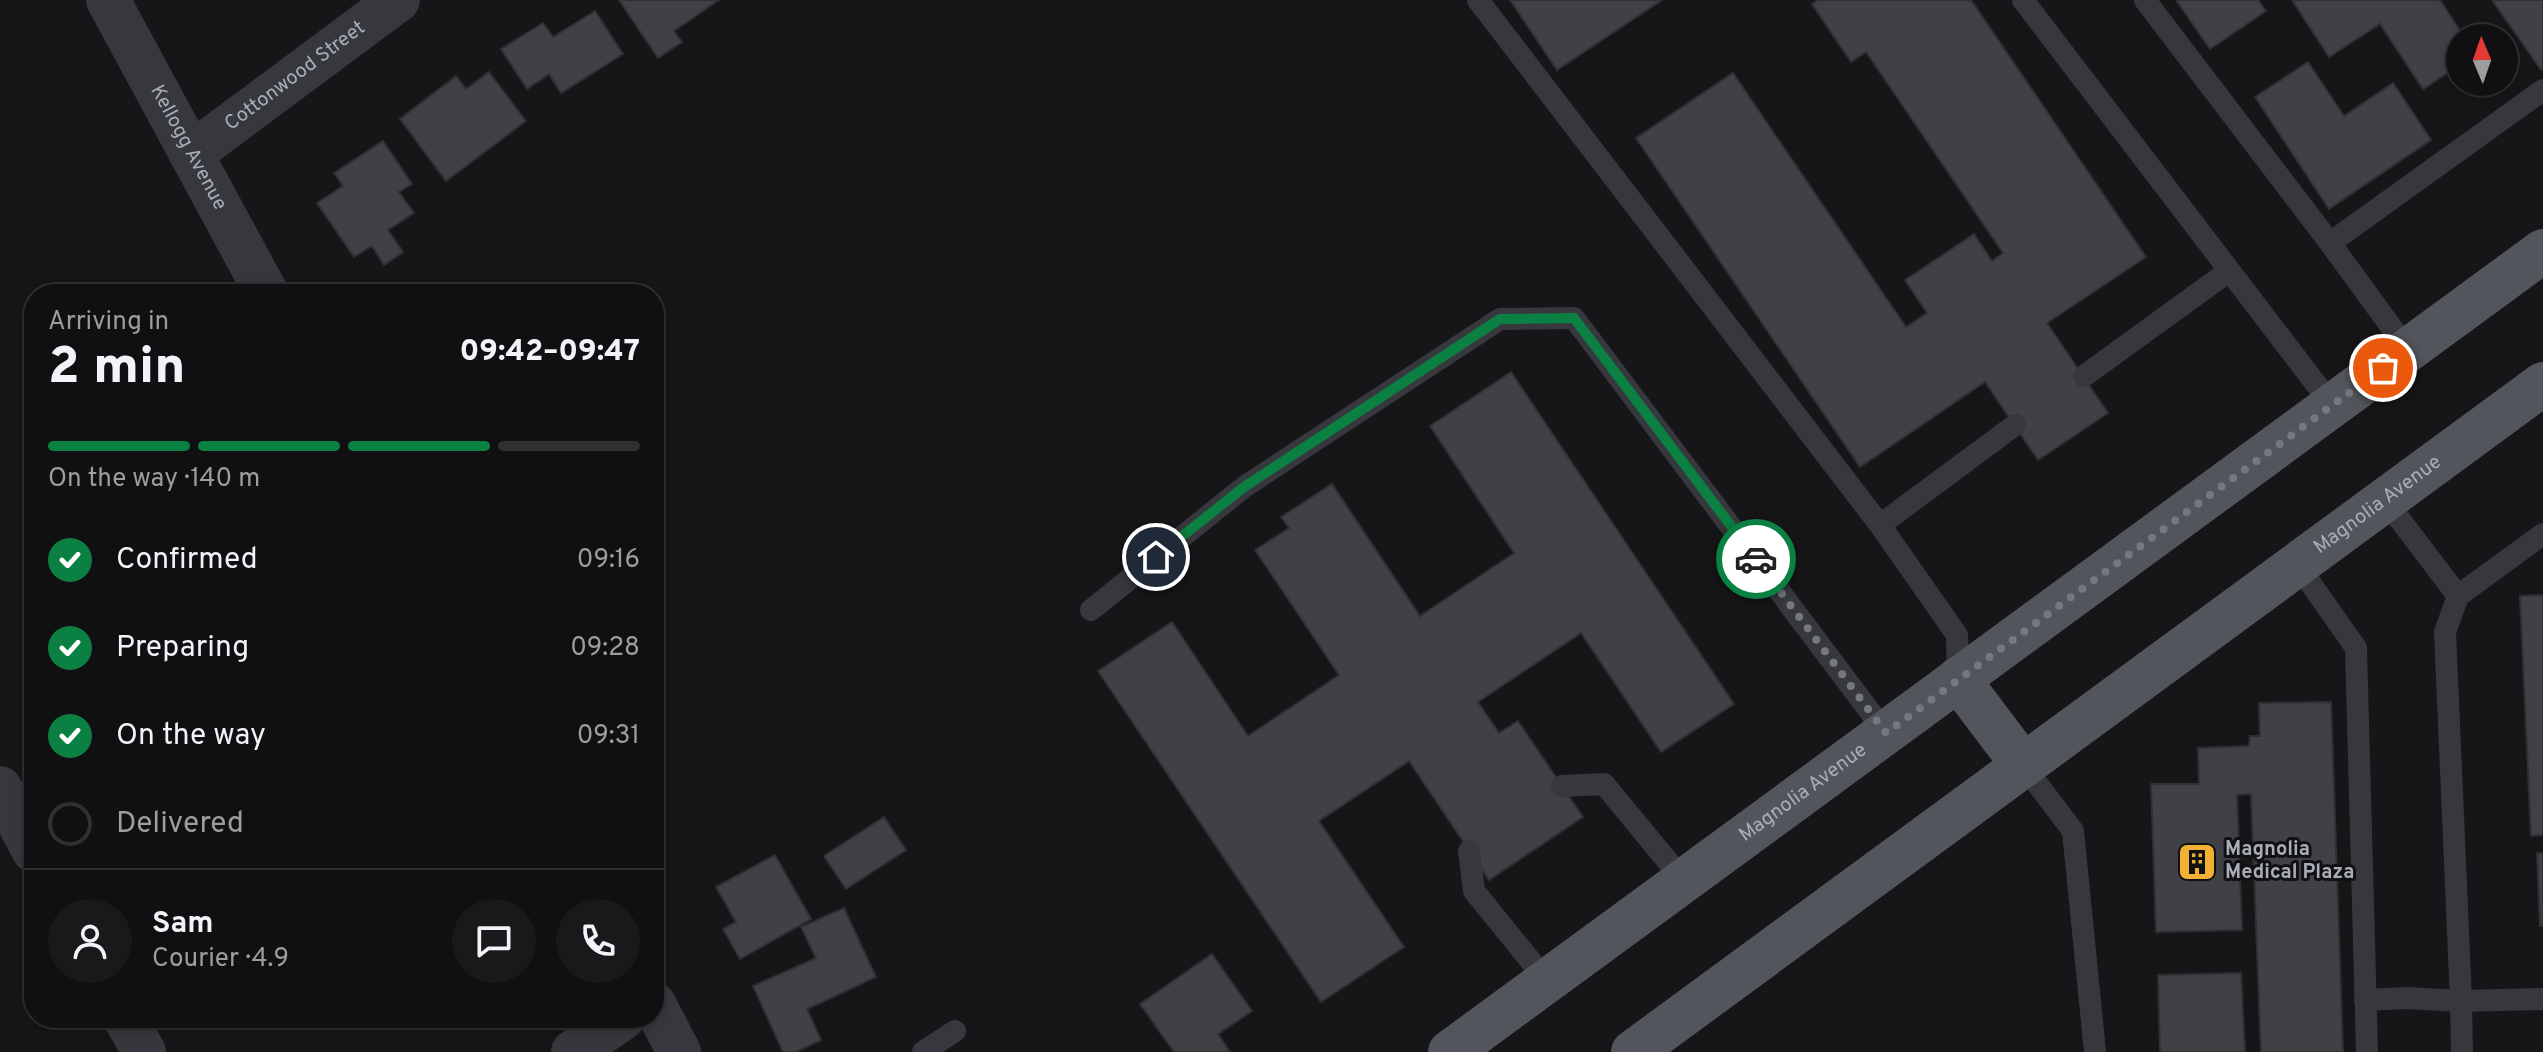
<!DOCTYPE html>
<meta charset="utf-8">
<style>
body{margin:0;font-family:Overpass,sans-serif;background:#19191b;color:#f1f3f6;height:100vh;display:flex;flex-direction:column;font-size:30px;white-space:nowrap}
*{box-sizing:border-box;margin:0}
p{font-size:26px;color:#9c9d9f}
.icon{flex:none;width:44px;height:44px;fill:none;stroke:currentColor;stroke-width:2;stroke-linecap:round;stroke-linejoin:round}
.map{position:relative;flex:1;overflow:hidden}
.drawer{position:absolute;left:24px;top:284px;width:640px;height:744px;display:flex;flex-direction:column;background:#101012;border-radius:32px;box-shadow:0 4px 12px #0003,0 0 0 2px #303032}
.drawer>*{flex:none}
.needle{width:52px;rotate:358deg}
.controls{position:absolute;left:2446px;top:24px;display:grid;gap:16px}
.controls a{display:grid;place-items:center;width:72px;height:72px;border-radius:50%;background:#101012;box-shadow:0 4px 12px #0003,0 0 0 2px #303032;font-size:40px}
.pin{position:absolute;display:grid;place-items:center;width:68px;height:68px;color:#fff;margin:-34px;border:4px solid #fff;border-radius:50%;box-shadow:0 2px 8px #0007}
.courier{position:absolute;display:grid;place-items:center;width:80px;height:80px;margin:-40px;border:6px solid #0b8043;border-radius:50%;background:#fff;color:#222;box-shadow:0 2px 10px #0007}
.headline em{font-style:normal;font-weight:800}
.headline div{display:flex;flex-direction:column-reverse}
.headline{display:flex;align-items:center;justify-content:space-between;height:136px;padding:0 24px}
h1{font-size:52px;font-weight:800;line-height:60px}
.bar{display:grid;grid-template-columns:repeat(4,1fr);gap:12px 8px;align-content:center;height:96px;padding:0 24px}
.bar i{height:10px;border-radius:6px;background:#303032}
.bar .active{background:#0b8043}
.bar p{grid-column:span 4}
.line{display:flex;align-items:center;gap:20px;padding:0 24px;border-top:2px solid #303032}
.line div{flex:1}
.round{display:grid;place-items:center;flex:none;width:84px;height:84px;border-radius:42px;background:#19191b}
ol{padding:0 24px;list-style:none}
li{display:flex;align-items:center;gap:24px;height:88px}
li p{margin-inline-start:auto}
li .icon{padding:8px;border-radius:50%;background:#0b8043;color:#fff;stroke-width:4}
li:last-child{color:#9c9d9f}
li i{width:44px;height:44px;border:4px solid #303032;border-radius:50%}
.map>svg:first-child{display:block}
.building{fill:#404145;stroke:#303034;stroke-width:2}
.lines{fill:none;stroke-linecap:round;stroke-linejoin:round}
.service{stroke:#37383d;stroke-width:22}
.minor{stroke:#37383d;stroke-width:44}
.tertiary{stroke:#37383d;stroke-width:44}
.primary{stroke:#53555c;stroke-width:44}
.done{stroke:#757880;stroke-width:8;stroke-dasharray:0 14.4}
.route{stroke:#0b8043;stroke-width:10}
.labels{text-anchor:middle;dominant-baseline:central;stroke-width:6;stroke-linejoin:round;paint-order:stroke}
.street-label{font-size:20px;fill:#a8adb8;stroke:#111113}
.poi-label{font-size:20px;font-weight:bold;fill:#a8adb8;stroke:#111113;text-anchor:start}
</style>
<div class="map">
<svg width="2543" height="1052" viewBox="0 0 2543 1052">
<rect width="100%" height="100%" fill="#161618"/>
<g class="building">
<path d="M619,0h100l-45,31 8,11 -24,16z"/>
<path d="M1510,0h152l-105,70z"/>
<path d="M1818,0h153l175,257 -99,66 61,90 -70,47 -53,-78 -125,85 -224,-329 97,-65 173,254 21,-14 -22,-33 69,-46 18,27 11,-8 -137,-201 -15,10 -39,-58z"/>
<path d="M2176,0h82l8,11 -56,38z"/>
<path d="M2292,0h148l25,38h-5v27l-37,24 -43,-65 -51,33z"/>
<path d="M2492,0h51v68l-2,2z"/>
<path d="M595,11l28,43 -62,39 -12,-19 -22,15 -26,-40 42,-26 10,14z"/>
<path d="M2308,62l36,54 49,-33 38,57 -102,69 -74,-112z"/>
<path d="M489,72l37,49 -80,60 -46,-62 56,-43 10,13z"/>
<path d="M383,141l29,43 -13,8 15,21 -26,17 15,22 -19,13 -12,-19 -18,11 -37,-54 26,-17 -9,-13z"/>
<path d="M1511,372l223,332 -73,48 -80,-119 -103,69 21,31 19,-12 65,96 -94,63 -80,-119 -90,60 85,126 -83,55 -223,-331 74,-49 76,114 91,-61 -84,-125 34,-22 -8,-11 51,-33 88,132 94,-63 -84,-127z"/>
<path d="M2543,595v240l-12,1 -11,-240z"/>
<path d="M2331,702l12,350h-82l-10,-258 -14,1 5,135 -86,2 -5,-148h48l-1,-36 51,-2 1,-10h10l-1,-33z"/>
<path d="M884,817l22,33 -60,39 -22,-33z"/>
<path d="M2537,853h6v73h-3z"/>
<path d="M775,855l36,64 -71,40 -17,-30 13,-7 -20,-35z"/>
<path d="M844,908l32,69 -69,32 14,31 -25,12h-13l-30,-66 63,-28 -15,-31z"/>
<path d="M1212,954l40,57 -34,23 12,18h-56l-34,-48z"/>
<path d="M2241,973l4,79h-85l-2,-77z"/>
</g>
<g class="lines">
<g class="service">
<path d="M1478,0l402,525 77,110 1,44"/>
<path d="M2023,0l309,405"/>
<path d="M2145,0l185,243 213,-153"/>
<path d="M2330,243l78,107"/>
<path d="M2084,376l145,-105"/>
<path d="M2385,500l73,96 85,-62"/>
<path d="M1880,525l135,-100"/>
<path d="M2297,564l59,84 11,404"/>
<path d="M2458,596l-13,36 16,369 82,-2"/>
<path d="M1091,610l153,-123 256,-168 74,-1 312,415"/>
<path d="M2023,765l50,66 22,221"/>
<path d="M1562,786l42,-2 80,97"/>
<path d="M1469,851l5,40 73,90"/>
<path d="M2365,1000l41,-2 55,3 1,51"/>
<path d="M923,1052l32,-21"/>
</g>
<g class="minor">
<path id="s1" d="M191,154l207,-154"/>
<path d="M0,788l34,63"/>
<path d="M125,1018l19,34"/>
<path d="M573,1052l50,-34"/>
</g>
<g class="tertiary">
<path id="s2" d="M108,0l159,294"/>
<path d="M654,1004l25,48"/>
</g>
<g class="primary">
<path d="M1958,679l65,86"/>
<path id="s3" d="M1450,1052l1093,-801"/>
<path id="s4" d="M1633,1052l910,-668"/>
</g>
</g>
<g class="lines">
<path class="done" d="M1756,559l130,174 497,-365"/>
<path class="route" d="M1156,557l88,-70 256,-168 74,-1 182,241"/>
</g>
<defs>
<symbol id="building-square" viewBox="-11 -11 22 22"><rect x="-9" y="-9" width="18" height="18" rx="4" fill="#f2b134" stroke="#111113"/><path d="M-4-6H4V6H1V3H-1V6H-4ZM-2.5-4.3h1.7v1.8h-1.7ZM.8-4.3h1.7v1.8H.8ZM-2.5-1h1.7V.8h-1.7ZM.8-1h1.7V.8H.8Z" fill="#111"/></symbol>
</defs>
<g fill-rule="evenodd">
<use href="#building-square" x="2175" y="840" width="44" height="44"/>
</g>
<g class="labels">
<g class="street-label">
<text stroke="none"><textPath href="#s1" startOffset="130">Cottonwood Street</textPath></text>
<text stroke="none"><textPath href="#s2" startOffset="168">Kellogg Avenue</textPath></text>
<text stroke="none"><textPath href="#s4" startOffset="924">Magnolia Avenue</textPath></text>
<text stroke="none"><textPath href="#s3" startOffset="438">Magnolia Avenue</textPath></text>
</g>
<g class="poi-label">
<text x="2225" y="850">Magnolia<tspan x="2225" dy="23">Medical Plaza</tspan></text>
</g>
</g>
</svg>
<div class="controls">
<a><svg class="needle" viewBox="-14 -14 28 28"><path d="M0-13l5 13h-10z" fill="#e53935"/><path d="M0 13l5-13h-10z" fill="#9c9d9f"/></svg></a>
</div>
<div class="pin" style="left:2383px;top:368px;background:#ea580c"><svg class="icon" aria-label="bag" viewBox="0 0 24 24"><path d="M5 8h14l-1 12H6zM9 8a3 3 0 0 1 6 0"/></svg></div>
<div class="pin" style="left:1156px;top:557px;background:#1f2937"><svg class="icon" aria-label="home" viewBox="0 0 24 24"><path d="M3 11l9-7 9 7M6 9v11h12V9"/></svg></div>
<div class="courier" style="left:1756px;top:559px"><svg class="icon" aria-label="car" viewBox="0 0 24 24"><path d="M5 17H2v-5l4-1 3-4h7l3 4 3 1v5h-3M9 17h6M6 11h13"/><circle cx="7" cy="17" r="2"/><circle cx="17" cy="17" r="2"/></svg></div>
<section class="drawer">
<div class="headline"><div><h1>2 min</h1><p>Arriving in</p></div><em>09:42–09:47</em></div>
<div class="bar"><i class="active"></i><i class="active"></i><i class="active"></i><i></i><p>On the way · 140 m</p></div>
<ol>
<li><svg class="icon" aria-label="check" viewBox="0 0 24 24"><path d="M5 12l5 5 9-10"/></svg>Confirmed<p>09:16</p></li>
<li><svg class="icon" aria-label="check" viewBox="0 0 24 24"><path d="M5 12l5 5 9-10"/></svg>Preparing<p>09:28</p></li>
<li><svg class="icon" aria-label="check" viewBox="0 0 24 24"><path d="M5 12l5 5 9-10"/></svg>On the way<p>09:31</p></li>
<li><i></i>Delivered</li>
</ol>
<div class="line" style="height:144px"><a class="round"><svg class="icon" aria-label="person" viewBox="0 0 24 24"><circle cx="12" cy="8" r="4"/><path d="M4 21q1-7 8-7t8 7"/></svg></a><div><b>Sam</b><p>Courier · 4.9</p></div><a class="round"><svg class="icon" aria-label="chat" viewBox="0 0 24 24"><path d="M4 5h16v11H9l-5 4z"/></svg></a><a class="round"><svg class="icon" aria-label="phone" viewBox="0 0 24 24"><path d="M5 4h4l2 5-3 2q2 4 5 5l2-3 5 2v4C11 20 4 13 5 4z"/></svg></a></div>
</section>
</div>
